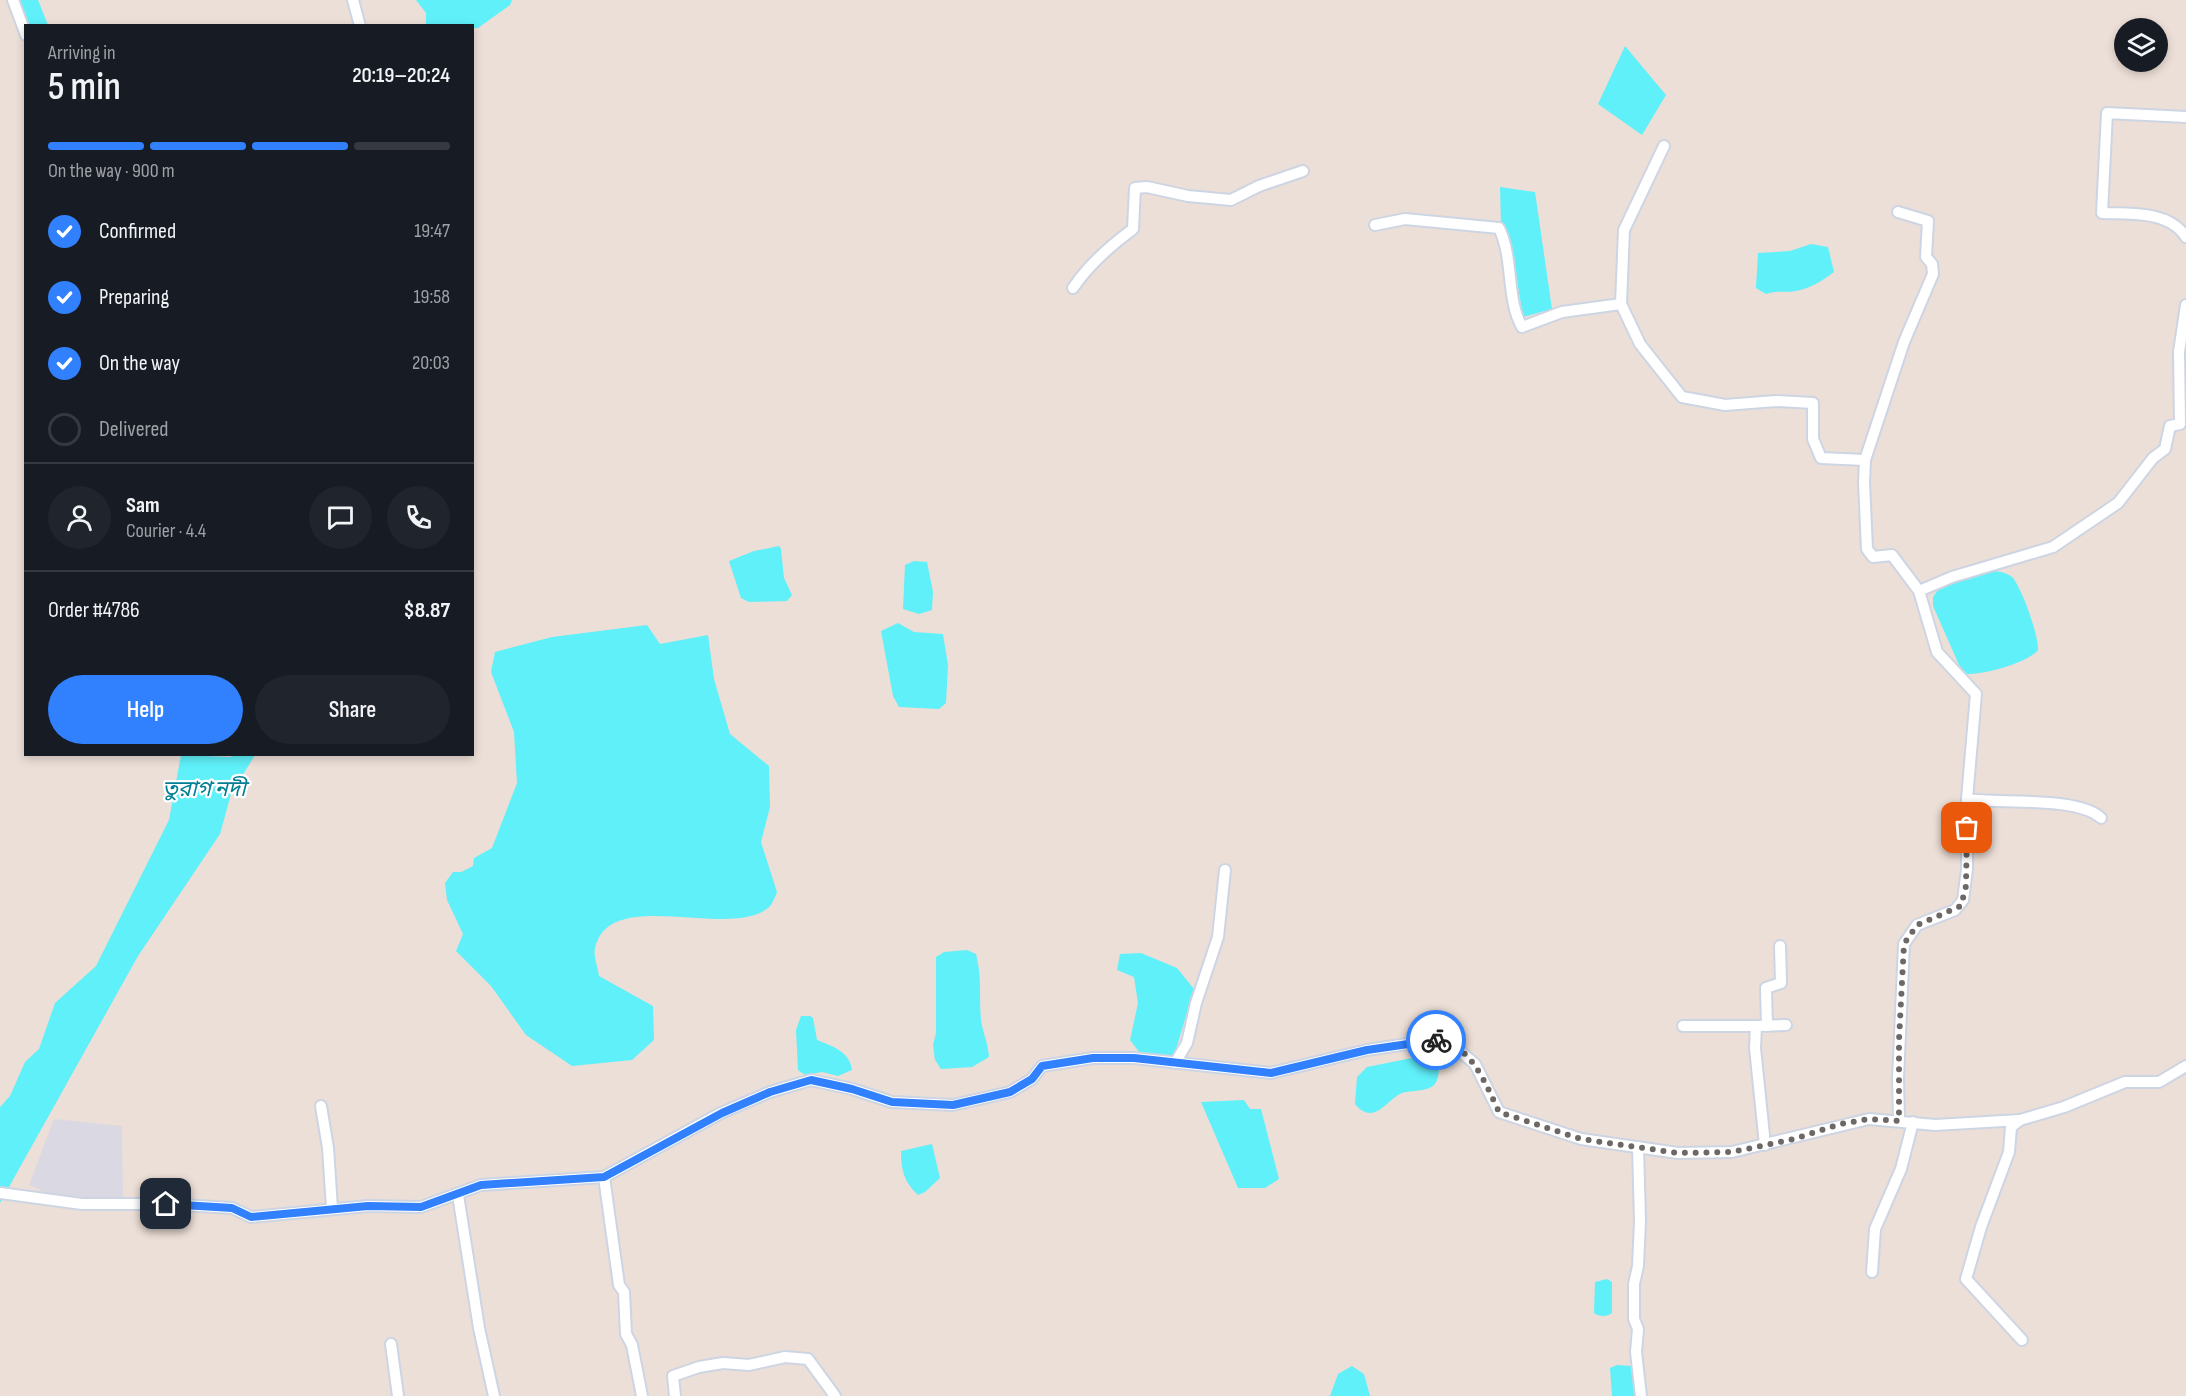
<!DOCTYPE html>
<meta charset="utf-8">
<style>
body{margin:0;font-family:"Sofia Sans Condensed","Noto Sans Bengali",sans-serif;background:#20242c;color:#f1f3f6;height:100vh;display:flex;flex-direction:column;font-size:22px;white-space:nowrap}
*{box-sizing:border-box;margin:0}
p{font-size:20px;color:#9ea1a6}
.icon{flex:none;width:33px;height:33px;fill:none;stroke:currentColor;stroke-width:2;stroke-linecap:round;stroke-linejoin:round}
.map{position:relative;flex:1;overflow:hidden}
.side{position:absolute;left:24px;top:24px;width:450px;height:732px;display:flex;flex-direction:column;background:#171b24;border-radius:0px;box-shadow:0 3px 9px #0003}
.side>*{flex:none}
.tools{position:absolute;left:2114px;top:18px;display:grid;gap:12px}
.tools a{display:grid;place-items:center;width:54px;height:54px;border-radius:50%;background:#171b24;box-shadow:0 3px 9px #0003;font-size:30px}
.pin{position:absolute;display:grid;place-items:center;width:51px;height:51px;color:#fff;margin:-26px;border-radius:12px;box-shadow:0 3px 9px #0006}
.courier{position:absolute;display:grid;place-items:center;width:60px;height:60px;margin:-30px;border:4px solid #3181ff;border-radius:50%;background:#fff;color:#222;box-shadow:0 2px 8px #0007}
.summary em{font-style:normal;font-weight:600}
.summary div{display:flex;flex-direction:column-reverse}
.summary{display:flex;align-items:center;justify-content:space-between;height:102px;padding:0 24px}
h1{font-size:39px;font-weight:600;line-height:45px}
.bar{display:grid;grid-template-columns:repeat(4,1fr);gap:9px 6px;align-content:center;height:72px;padding:0 24px}
.bar i{height:8px;border-radius:4px;background:#363941}
.bar .active{background:#3181ff}
.bar p{grid-column:span 4}
.line{display:flex;align-items:center;gap:15px;padding:0 24px;border-top:2px solid #363941}
.line div{flex:1}
.round{display:grid;place-items:center;flex:none;width:63px;height:63px;border-radius:32px;background:#20242c}
ol{padding:0 24px;list-style:none}
li{display:flex;align-items:center;gap:18px;height:66px}
li p{margin-inline-start:auto}
li .icon{padding:6px;border-radius:50%;background:#3181ff;color:#fff;stroke-width:4}
li:last-child{color:#9ea1a6}
li i{width:33px;height:33px;border:3px solid #363941;border-radius:50%}
.cta{display:flex;gap:12px;margin-top:auto;padding:12px 24px}
.cta a{flex:1;height:69px;border-radius:36px;background:#3181ff;color:#fff;font-size:24px;font-weight:600;line-height:69px;text-align:center}
.cta a+a{background:#20242c;color:#f1f3f6}
.map>svg:first-child{display:block}
.industrial{fill:#dad9e3}
.water{fill:#5ff0f9}
.lines{fill:none;stroke-linecap:round;stroke-linejoin:round}
.street-casing{stroke:#cdd5e3;stroke-width:14}
.street{stroke:#fff;stroke-width:10}
.done{stroke:#6d6865;stroke-width:6;stroke-dasharray:0 10.8}
.route{stroke:#3181ff;stroke-width:8}
.labels{text-anchor:middle;dominant-baseline:central;stroke-width:4.5;stroke-linejoin:round;paint-order:stroke}
.water-label{font-size:22px;font-style:italic;fill:#037f94;stroke:#fff}
</style>
<div class="map">
<svg width="2186" height="1396" viewBox="0 0 2186 1396">
<rect width="100%" height="100%" fill="#ecdfd7"/>
<path class="industrial" d="M54,1119l68,7 1,79 -64,-6 -30,-14z"/>
<g class="water">
<path d="M17,0h21l10,25 -22,1z"/>
<path d="M416,0h96l-2,5 -32,23h-5l-1,-2 -46,-1v-12z"/>
<path d="M1625,46l41,49 -24,40 -44,-31z"/>
<path d="M1500,187l35,5 17,117 -29,8 -13,-78 -9,-14z"/>
<path d="M1811,244l17,3 6,25c-12,9 -25,17 -39,19 -11,2 -18,-1 -29,3l-10,-6 2,-35 32,-2z"/>
<path d="M779,546l2,3 3,29 8,17 -5,6 -38,1 -8,-4 -12,-37 25,-10z"/>
<path d="M914,561l13,1 6,30 -1,18 -13,4 -16,-5 2,-44z"/>
<path d="M1995,571c6,1 13,2 18,7 9,11 26,58 25,72 -10,13 -55,25 -71,24l-8,-9 -26,-59v-9l7,-10z"/>
<path d="M898,623l16,9 29,2 5,31 -2,38 -7,6 -40,-2 -6,-11 -12,-65z"/>
<path d="M647,625l13,19 48,-9 6,44 16,55 39,32 1,41 -9,35 16,50c-2,5 -5,13 -9,16 -39,32 -159,-23 -173,40 -2,8 3,20 4,28l54,30 1,34 -22,20 -60,6 -46,-31 -35,-49 -35,-35 7,-17 -16,-34 -2,-17 8,-11h8l12,-6 1,-8 18,-10 25,-65 -3,-51 -23,-60 4,-20 57,-15z"/>
<path d="M181,755l50,2v-2h24l-24,39 -11,40 -82,122 -138,247v-96l10,-11 15,-34 14,-13 16,-46 41,-37 73,-146z"/>
<path d="M967,950l9,4c6,22 3,43 5,66 2,13 7,23 8,37l-17,10 -31,2 -6,-9 -2,-15 3,-12v-76l8,-5z"/>
<path d="M1141,953l36,15 17,21 -20,67 -34,-3 -10,-13 8,-37 -4,-26 -17,-7 3,-16z"/>
<path d="M801,1016h9l3,2 4,22c14,6 33,11 35,30l-14,6 -16,-4 -17,3 -7,-5 -2,-40z"/>
<path d="M1422,1056l17,7c0,7 0,17 -5,22 -7,7 -23,5 -32,8 -15,6 -28,34 -47,11l2,-27 10,-10z"/>
<path d="M1244,1100l6,9h11l18,70 -14,9h-27l-37,-86z"/>
<path d="M932,1144l8,34 -15,14 -7,3c-14,-13 -17,-25 -17,-44z"/>
<path d="M1607,1279l5,3v31c-5,4 -13,4 -18,0l1,-31z"/>
<path d="M1617,1365l15,1 2,2 1,28h-23l-2,-28z"/>
<path d="M1352,1366l12,8 6,22h-40l8,-22z"/>
</g>
<g class="lines">
<defs>
<g id="street">
<path d="M13,0l13,35"/>
<path d="M353,0l7,26"/>
<path d="M2186,117l-79,-4 -5,100c27,1 67,-3 84,24"/>
<path d="M1664,146l-40,84 -3,74 19,40 42,53 43,8 51,-4 37,2v36l8,19 44,2 -1,22 3,67 6,8 19,-2 27,36 18,61 39,42 -9,105v70l-4,31 -8,10 -38,15 -13,19 -6,135 1,42"/>
<path d="M1375,225l30,-6 94,9c15,31 7,71 23,99l40,-15 59,-8"/>
<path d="M1073,288c16,-24 37,-42 60,-59l2,-41 12,-1 41,9 43,4 28,-14 44,-15"/>
<path d="M1865,460l39,-118 29,-68 -1,-10 -6,-7 2,-36 -30,-9"/>
<path d="M1919,591l33,-14 101,-30 65,-44 35,-45 12,-9 5,-23 10,-2 -1,-72 7,-47"/>
<path d="M1967,799c32,5 111,-3 134,19"/>
<path d="M1683,1026h73"/>
<path d="M1767,1026l-1,-38 15,-5 -1,-37"/>
<path d="M1175,1063l12,-20 9,-40 22,-66 7,-67"/>
<path d="M321,1106l7,42 4,60"/>
<path d="M2020,1120l-9,7 -2,25 -28,75 -15,52 56,61"/>
<path d="M1765,1145l-10,-97 1,-22 30,-1"/>
<path d="M1638,1147l2,74 -2,45 -4,18v35l4,10 -2,23 5,44"/>
<path d="M604,1177l15,108 5,7 2,42 6,11 10,51"/>
<path d="M0,1193l82,11h84l66,4 19,9 117,-11 53,1 60,-22 123,-8 117,-64 49,-21 41,-12 41,9 40,13 61,3 57,-13 22,-13 10,-13 51,-8h41l137,15 96,-23 67,-10 14,1 27,23 24,48 82,27 97,14 54,-1 137,-33 66,6 85,-5 44,-13 61,-25h34l27,-16"/>
<path d="M458,1195l21,133 15,68"/>
<path d="M1872,1272l3,-43 26,-60 12,-47"/>
<path d="M391,1344l7,52"/>
<path d="M675,1396l-2,-20 26,-9 24,-4 26,2 36,-8 23,2 27,37"/>
</g>
</defs>
<use href="#street" class="street-casing"/>
<use href="#street" class="street"/>
</g>
<g class="lines">
<path class="done" d="M1436,1040c35,3 50,45 63,72l82,27 97,14 54,-1 62,-13 46,-15 29,-5 30,2v-81l5,-96 13,-19 44,-19 5,-20 1,-58"/>
<path class="route" d="M166,1204l66,4 19,9 117,-11 53,1 60,-22 123,-8 118,-64 48,-21 41,-12 41,9 40,13 61,3 57,-13 22,-13 10,-13 51,-8h41l137,15 96,-23 69,-10"/>
</g>
<g class="labels">
<g class="water-label">
<text x="204" y="789">তুরাগ নদী</text>
</g>
</g>
</svg>
<div class="tools">
<a><svg class="icon" aria-label="layers" viewBox="0 0 24 24"><path d="M12 4l9 5-9 5-9-5zM3 14l9 5 9-5"/></svg></a>
</div>
<div class="pin" style="left:1967px;top:828px;background:#ea580c"><svg class="icon" aria-label="bag" viewBox="0 0 24 24"><path d="M5 8h14l-1 12H6zM9 8a3 3 0 0 1 6 0"/></svg></div>
<div class="pin" style="left:166px;top:1204px;background:#1f2937"><svg class="icon" aria-label="home" viewBox="0 0 24 24"><path d="M3 11l9-7 9 7M6 9v11h12V9"/></svg></div>
<div class="courier" style="left:1436px;top:1040px"><svg class="icon" aria-label="bike" viewBox="0 0 24 24"><circle cx="6" cy="16" r="4"/><circle cx="18" cy="16" r="4"/><path d="M6 16l4-8h5l3 8M10 8l3 8H6M13 5h3"/></svg></div>
<section class="side">
<div class="summary"><div><h1>5 min</h1><p>Arriving in</p></div><em>20:19–20:24</em></div>
<div class="bar"><i class="active"></i><i class="active"></i><i class="active"></i><i></i><p>On the way · 900 m</p></div>
<ol>
<li><svg class="icon" aria-label="check" viewBox="0 0 24 24"><path d="M5 12l5 5 9-10"/></svg>Confirmed<p>19:47</p></li>
<li><svg class="icon" aria-label="check" viewBox="0 0 24 24"><path d="M5 12l5 5 9-10"/></svg>Preparing<p>19:58</p></li>
<li><svg class="icon" aria-label="check" viewBox="0 0 24 24"><path d="M5 12l5 5 9-10"/></svg>On the way<p>20:03</p></li>
<li><i></i>Delivered</li>
</ol>
<div class="line" style="height:108px"><a class="round"><svg class="icon" aria-label="person" viewBox="0 0 24 24"><circle cx="12" cy="8" r="4"/><path d="M4 21q1-7 8-7t8 7"/></svg></a><div><b>Sam</b><p>Courier · 4.4</p></div><a class="round"><svg class="icon" aria-label="chat" viewBox="0 0 24 24"><path d="M4 5h16v11H9l-5 4z"/></svg></a><a class="round"><svg class="icon" aria-label="phone" viewBox="0 0 24 24"><path d="M5 4h4l2 5-3 2q2 4 5 5l2-3 5 2v4C11 20 4 13 5 4z"/></svg></a></div>
<div class="line" style="height:78px"><div>Order #4786</div><b>$8.87</b></div>
<div class="cta"><a>Help</a><a>Share</a></div>
</section>
</div>
